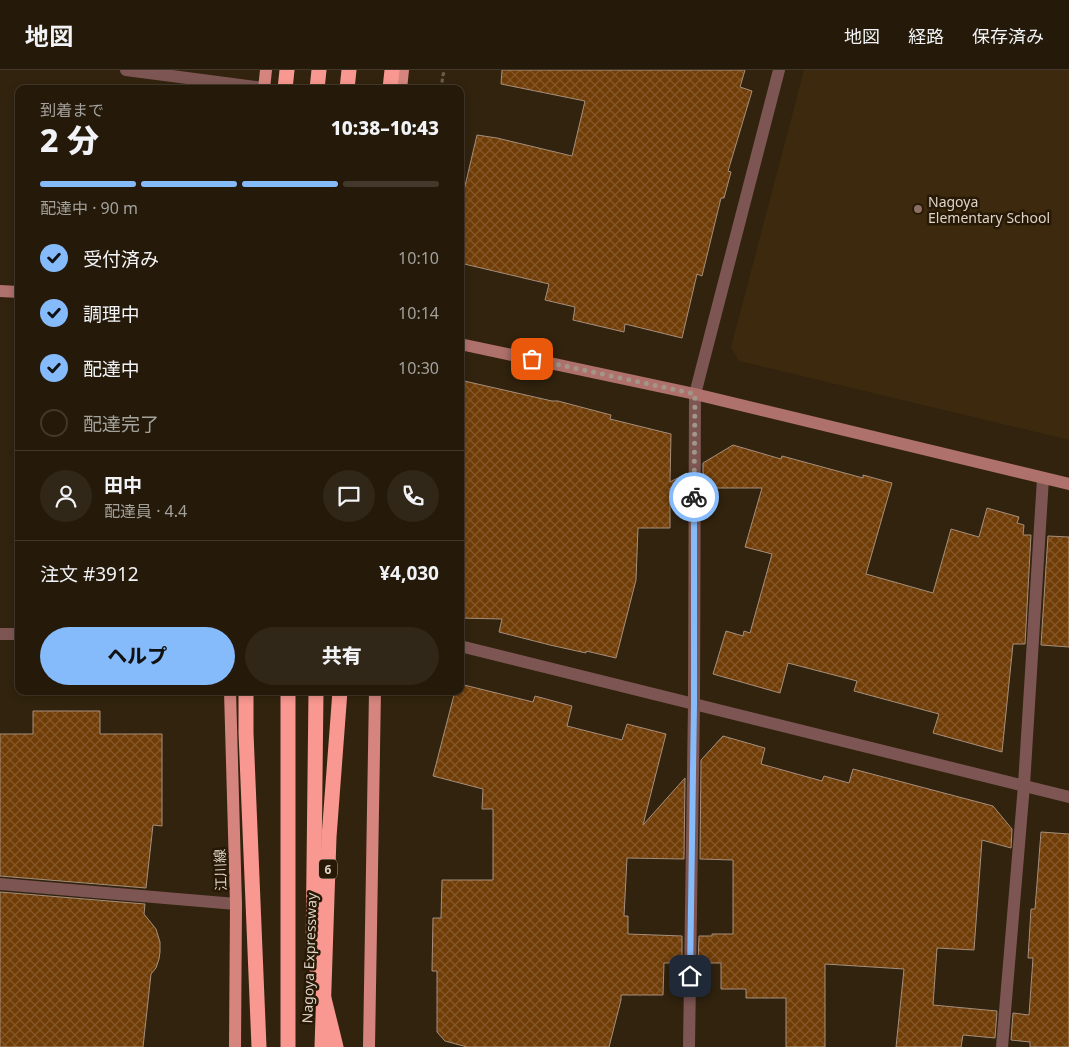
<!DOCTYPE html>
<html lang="ja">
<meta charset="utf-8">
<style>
body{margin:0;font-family:"Noto Sans","Noto Sans JP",sans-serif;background:#312718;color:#f1f3f6;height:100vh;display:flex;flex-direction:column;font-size:19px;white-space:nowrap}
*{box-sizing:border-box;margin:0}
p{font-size:16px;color:#a3a19c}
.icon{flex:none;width:28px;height:28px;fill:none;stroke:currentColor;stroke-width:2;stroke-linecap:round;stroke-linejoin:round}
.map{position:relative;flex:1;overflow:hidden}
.drawer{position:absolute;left:15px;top:15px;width:449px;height:610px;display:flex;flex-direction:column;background:#251a0a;border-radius:10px;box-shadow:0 2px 8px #0003,0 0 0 1px #42382b}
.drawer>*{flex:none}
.pin{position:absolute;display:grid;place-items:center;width:42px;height:42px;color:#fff;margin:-21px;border-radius:10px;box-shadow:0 2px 8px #0006}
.courier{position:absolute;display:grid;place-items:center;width:50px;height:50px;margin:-25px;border:4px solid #86bbfb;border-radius:50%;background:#fff;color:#222;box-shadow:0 1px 6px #0007}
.overview em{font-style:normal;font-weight:800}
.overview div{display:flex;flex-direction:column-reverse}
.overview{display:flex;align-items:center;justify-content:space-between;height:85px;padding:0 25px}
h1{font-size:32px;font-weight:800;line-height:38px}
.bar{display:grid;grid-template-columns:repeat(4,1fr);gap:8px 5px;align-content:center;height:60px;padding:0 25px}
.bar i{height:6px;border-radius:4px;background:#42382b}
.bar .selected{background:#86bbfb}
.bar p{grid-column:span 4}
.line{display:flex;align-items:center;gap:12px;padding:0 25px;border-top:1px solid #42382b}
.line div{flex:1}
.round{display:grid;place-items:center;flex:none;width:52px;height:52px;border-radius:26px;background:#312718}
ol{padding:0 25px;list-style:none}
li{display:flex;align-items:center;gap:15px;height:55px}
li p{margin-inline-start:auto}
li .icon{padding:5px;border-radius:50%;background:#86bbfb;color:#111;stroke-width:4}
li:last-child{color:#a3a19c}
li i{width:28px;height:28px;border:2px solid #42382b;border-radius:50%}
.cta{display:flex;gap:10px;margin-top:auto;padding:10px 25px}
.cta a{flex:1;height:58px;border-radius:30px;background:#86bbfb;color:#111;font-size:20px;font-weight:800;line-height:58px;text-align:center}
.cta a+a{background:#312718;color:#f1f3f6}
header{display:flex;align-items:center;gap:30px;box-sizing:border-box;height:70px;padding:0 25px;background:#251a0a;border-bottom:1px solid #42382b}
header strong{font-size:24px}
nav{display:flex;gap:28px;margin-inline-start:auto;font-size:18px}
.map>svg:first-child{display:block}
.built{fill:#3c290e}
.building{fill:url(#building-cross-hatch);stroke:#a68e7c}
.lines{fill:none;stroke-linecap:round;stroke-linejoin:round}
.path{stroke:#6c5f4e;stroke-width:3;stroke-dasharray:4 2.5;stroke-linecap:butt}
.street{stroke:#7d5653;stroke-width:12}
.secondary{stroke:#af716b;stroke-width:12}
.primary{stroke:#d5857e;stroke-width:12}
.highway{stroke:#f89890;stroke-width:15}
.highway-bridge{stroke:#f89890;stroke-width:15}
.done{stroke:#a19687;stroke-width:5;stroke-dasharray:0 9}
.route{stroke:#86bbfb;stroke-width:6}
.education-dot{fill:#8d6e63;stroke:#271905;stroke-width:2}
.labels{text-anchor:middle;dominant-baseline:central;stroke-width:5;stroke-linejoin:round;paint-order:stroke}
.shield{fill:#271905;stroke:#a79c8e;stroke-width:1}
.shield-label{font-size:12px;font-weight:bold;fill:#ded4c8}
.poi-label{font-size:14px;fill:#ded4c8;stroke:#271905;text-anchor:start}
.street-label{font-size:14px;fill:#ded4c8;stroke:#271905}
</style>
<header>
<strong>地図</strong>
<nav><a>地図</a><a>経路</a><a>保存済み</a></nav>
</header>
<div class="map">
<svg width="1069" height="977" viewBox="0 0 1069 977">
<defs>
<pattern id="building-cross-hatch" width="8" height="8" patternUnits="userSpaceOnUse" patternTransform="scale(1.25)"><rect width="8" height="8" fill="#703d07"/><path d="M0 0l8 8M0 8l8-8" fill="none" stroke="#84582a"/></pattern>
</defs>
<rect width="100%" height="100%" fill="#31230e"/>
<path class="built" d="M804,0h265v370l-330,-79 -8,-14z"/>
<g class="building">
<path d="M502,0h243l-5,17 12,4 -24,80 3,1 -7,26h-3l-19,78 -5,-2 -15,64 -57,-14 -1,8 -51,-12 2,-13 -30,-7 4,-16 -89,-21v-56l17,-72 20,3 75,18 13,-55 -84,-17z"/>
<path d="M460,310l92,21h6l53,14 -1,4 61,15 -1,48 17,-9v15h-17v40h-32l-2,52 -20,78 -30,-7v2l-36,-8 -51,-13 3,-13 -42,-1z"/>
<path d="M733,375l48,14 1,-3 81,22v-3l29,8 -26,91 67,19 18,-64 28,8 8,-29 32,9 -2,6 7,2 -1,10h8l-6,109h-12l-11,108 -69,-19 6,-19 -85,-23 3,-10 -69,-18 -8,30 -67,-19 13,-43 17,5 1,-5 6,2 22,-79 -27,-7 17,-59h-59v-25z"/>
<path d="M1048,466l21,1v110l-28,-2z"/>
<path d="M460,614l73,18 2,-6 37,10 -5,20 55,14 5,-16 39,10 -23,91 42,-47 -1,81 -57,-1 -3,58h4v18l54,2v27h-18l-1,32h-42v5l-12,47h-142l-22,-6 -8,-9v-61h-5l1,-53h8l1,-38h51v-71h-11l1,-20 -50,-13 22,-85h5z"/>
<path d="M33,641h67v23h62v92l-9,-1 -7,63 -146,-12v-142h33z"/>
<path d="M723,666l42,12 -4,16 61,17 2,-5 25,7 4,-14 140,37 19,23 -1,19 -29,-8 -8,110 -37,-2 -4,57 64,6 -2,27 -32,-3 -2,12h-65l8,-78 -79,-5v83h-39v-49h-40v-9h-25v-26h-23l1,-27h13v-2h21v-74l-33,-1 1,-99z"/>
<path d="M1041,762l28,2v213h-39v-5l-19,-2 2,-27 16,2 4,-57h-5l3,-49h4z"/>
<path d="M0,822l145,12 -1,10 12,15 4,13v10l-1,7 -3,9 -5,6 -8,73h-143z"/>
</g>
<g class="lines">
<path class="path" d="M441,19l2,-14 2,-5"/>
<g class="street">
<path d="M126,0l138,18"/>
<path d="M0,564h19"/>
<path d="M460,576l609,151"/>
<path d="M0,814l236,20"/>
<path d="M689,977l5,-343 1,-310 84,-324"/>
<path d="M1002,977l22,-262 19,-307"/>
</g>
<g class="secondary">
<path d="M0,221l19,1"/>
<path d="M460,274l235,50 374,90"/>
</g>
<g class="primary">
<path d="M264,19l2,-19"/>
<path d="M401,19l2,-19"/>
<path d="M230,621l6,213 -1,143"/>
<path d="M369,977l6,-356"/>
</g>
<g class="highway">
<path d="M285,19l2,-19"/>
<path d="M317,19l2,-19"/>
<path d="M347,19l2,-19"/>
<path d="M390,19l2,-19"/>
<path d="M246,621v42l13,314"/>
<path d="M316,621l-3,263 23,93"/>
<path d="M288,977v-356"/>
</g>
<path class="highway-bridge" d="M322,977l7,-210 11,-146"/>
</g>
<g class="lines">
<path class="done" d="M532,289l163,35 -1,103"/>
<path class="route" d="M690,906l4,-272v-207"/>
</g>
<circle class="education-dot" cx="918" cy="139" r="5"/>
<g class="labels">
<rect class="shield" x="319" y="789.5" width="18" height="19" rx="4"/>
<g class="shield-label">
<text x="328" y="799">6</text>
</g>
<g class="poi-label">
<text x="928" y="131">Nagoya<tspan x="928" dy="16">Elementary School</tspan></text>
</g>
<g class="street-label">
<text transform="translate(220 800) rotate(-92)">江川線</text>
<text transform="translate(309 888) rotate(-88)">Nagoya Expressway</text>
</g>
</g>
</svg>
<div class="pin" style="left:532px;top:289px;background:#ea580c"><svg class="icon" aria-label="bag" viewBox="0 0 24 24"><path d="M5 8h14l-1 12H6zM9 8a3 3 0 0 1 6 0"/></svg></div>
<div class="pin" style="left:690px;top:906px;background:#1f2937"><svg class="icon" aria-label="home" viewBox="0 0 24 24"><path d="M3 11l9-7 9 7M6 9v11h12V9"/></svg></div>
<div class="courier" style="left:694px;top:427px"><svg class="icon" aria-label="bike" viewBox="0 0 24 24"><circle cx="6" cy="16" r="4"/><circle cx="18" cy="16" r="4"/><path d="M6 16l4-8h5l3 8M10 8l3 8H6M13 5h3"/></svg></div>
<section class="drawer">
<div class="overview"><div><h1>2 分</h1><p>到着まで</p></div><em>10:38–10:43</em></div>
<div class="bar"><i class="selected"></i><i class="selected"></i><i class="selected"></i><i></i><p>配達中 · 90 m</p></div>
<ol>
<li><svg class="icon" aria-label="check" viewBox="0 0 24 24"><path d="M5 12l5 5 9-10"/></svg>受付済み<p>10:10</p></li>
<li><svg class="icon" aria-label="check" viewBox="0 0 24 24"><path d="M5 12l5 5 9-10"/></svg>調理中<p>10:14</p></li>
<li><svg class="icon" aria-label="check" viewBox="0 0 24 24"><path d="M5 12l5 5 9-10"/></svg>配達中<p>10:30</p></li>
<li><i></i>配達完了</li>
</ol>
<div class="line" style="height:90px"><a class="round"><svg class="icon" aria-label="person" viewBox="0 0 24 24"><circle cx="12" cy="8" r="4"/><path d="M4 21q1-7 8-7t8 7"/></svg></a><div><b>田中</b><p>配達員 · 4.4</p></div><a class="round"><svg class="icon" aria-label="chat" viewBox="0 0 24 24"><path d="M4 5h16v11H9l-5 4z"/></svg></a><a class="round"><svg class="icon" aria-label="phone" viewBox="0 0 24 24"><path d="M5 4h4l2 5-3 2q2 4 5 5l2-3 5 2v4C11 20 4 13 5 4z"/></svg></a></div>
<div class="line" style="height:65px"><div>注文 #3912</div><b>¥4,030</b></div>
<div class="cta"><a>ヘルプ</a><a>共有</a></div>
</section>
</div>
